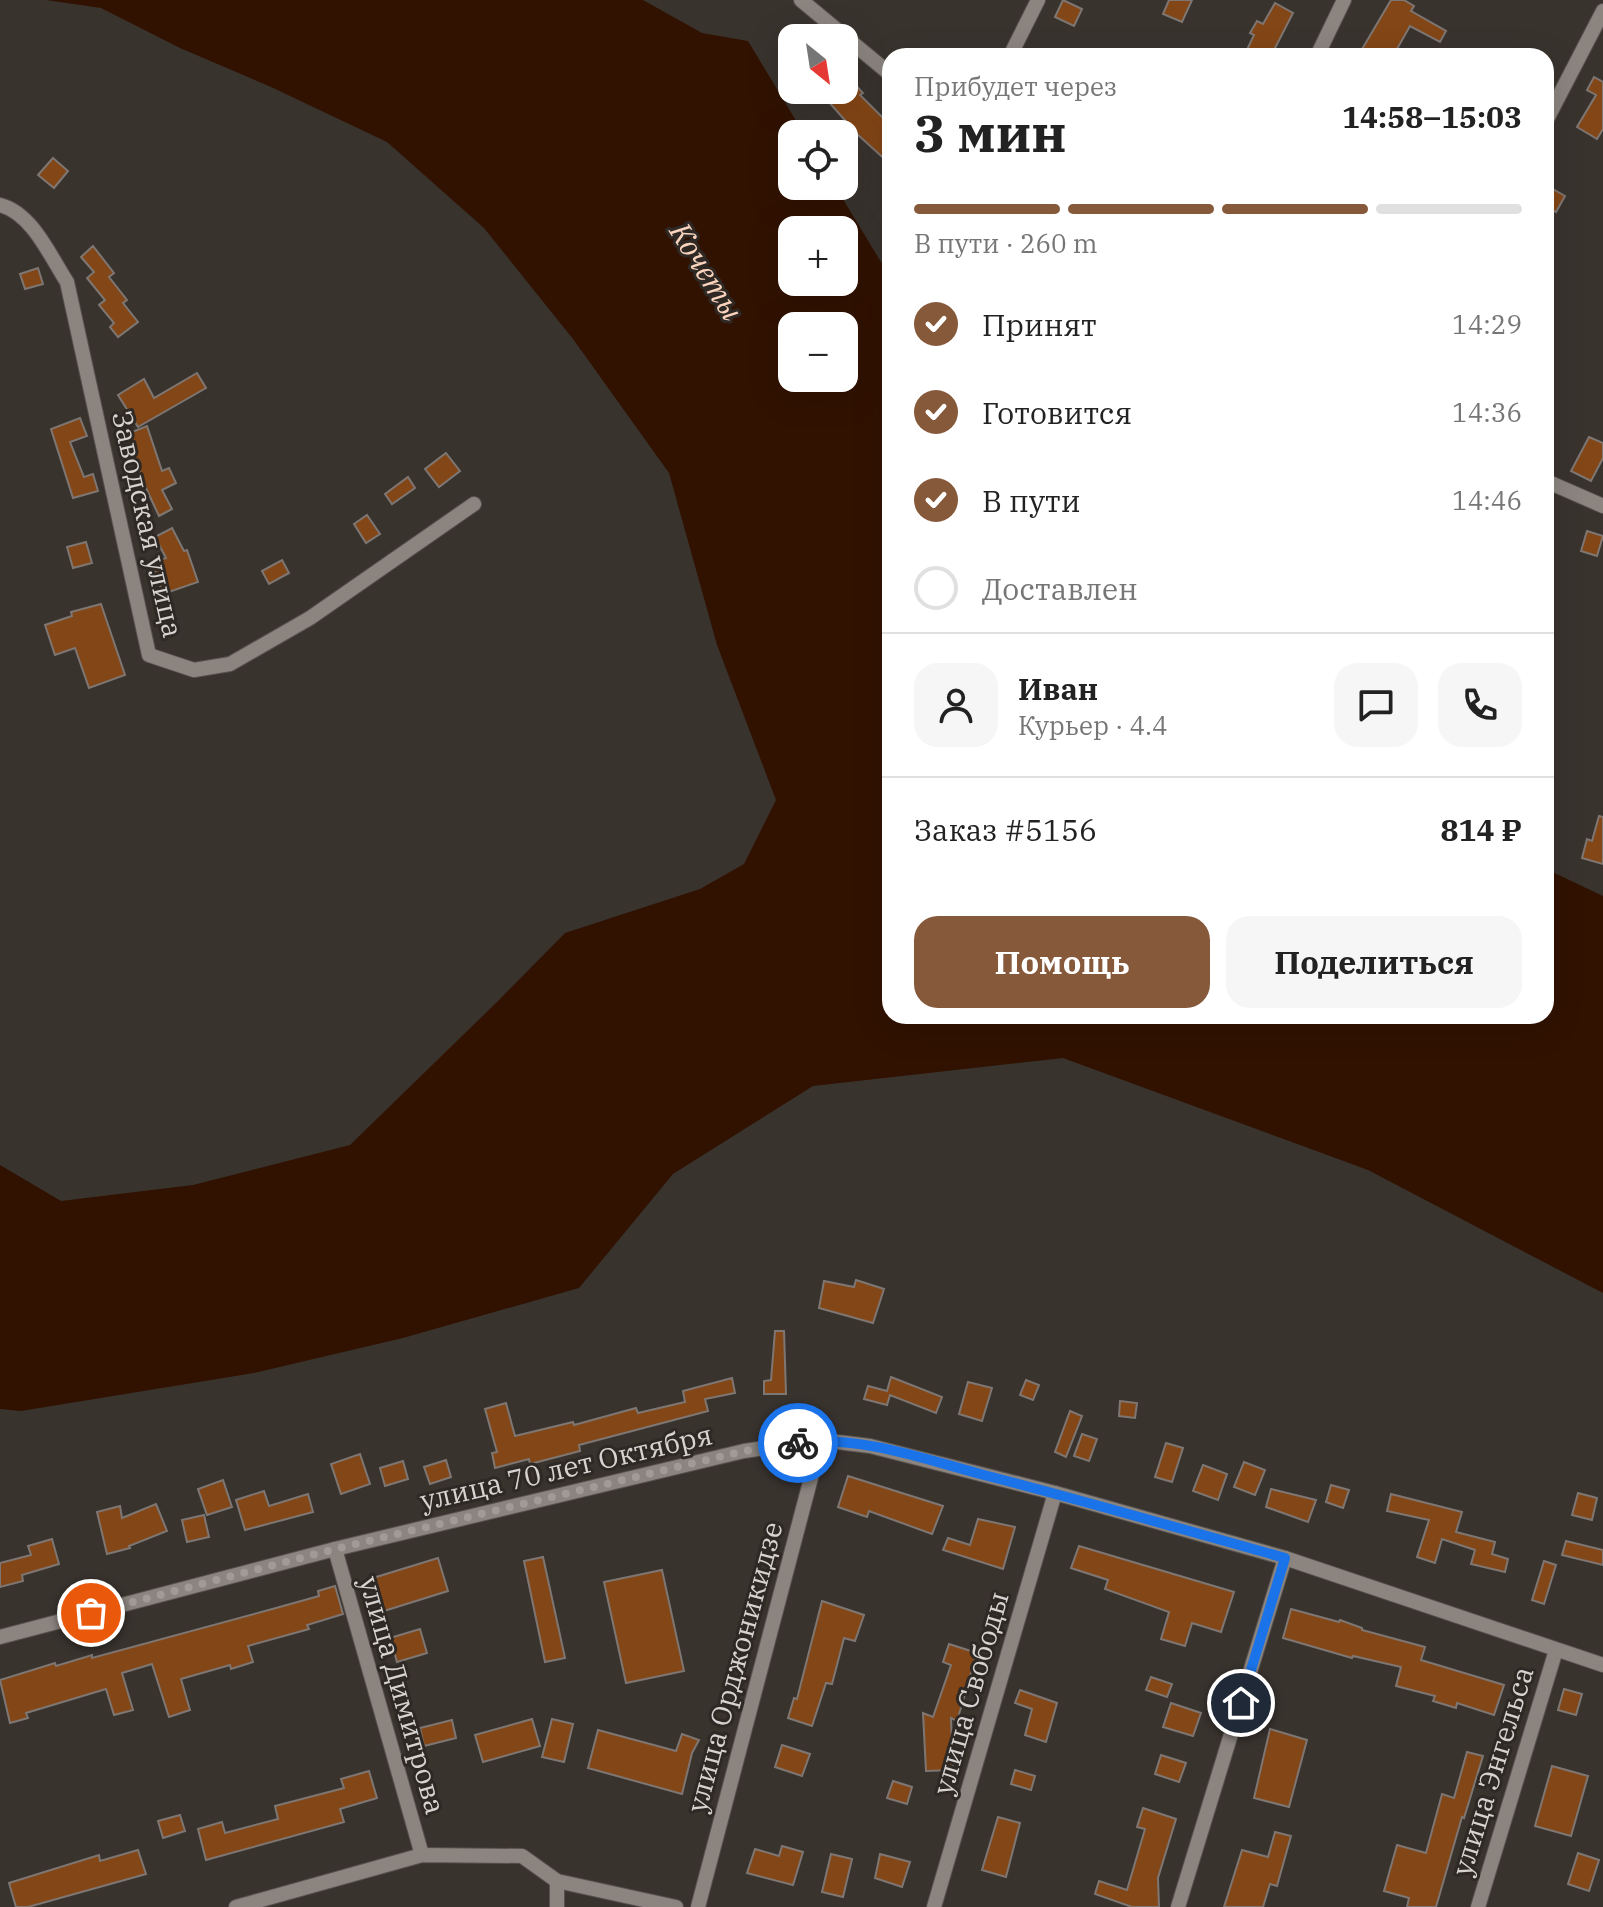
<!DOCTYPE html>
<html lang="ru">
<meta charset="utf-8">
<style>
body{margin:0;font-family:"IBM Plex Serif",serif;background:#f6f6f6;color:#222;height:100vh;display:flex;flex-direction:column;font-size:30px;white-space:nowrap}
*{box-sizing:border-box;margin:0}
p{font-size:26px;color:#767676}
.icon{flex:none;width:44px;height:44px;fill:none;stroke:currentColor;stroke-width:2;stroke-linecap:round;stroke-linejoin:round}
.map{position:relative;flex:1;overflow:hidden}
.drawer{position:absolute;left:882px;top:48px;width:672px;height:976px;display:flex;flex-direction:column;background:#fff;border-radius:24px;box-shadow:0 8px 32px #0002}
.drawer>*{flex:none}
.needle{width:52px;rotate:150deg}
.tools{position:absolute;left:778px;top:24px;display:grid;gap:16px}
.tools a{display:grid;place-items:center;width:80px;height:80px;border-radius:16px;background:#fff;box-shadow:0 8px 32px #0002;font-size:40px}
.pin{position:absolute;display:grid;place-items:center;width:68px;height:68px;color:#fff;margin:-34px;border:4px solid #fff;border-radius:50%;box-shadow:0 2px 8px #0007}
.courier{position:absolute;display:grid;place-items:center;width:80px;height:80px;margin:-40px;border:6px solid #1a73e8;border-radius:50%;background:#fff;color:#222;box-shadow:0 2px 10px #0007}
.head em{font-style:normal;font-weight:700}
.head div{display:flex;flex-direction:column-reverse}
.head{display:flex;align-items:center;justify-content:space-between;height:136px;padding:0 32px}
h1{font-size:52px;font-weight:700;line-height:60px}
.bar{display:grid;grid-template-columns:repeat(4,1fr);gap:12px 8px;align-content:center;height:96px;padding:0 32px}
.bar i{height:10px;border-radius:6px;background:#e0e0e0}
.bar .current{background:#85593a}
.bar p{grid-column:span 4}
.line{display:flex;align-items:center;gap:20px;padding:0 32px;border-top:2px solid #e0e0e0}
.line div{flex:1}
.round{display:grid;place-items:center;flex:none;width:84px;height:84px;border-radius:24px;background:#f6f6f6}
ol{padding:0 32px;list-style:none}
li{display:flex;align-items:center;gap:24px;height:88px}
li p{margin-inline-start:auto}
li .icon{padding:8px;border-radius:50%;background:#85593a;color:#fff;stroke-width:4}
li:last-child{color:#767676}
li i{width:44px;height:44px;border:4px solid #e0e0e0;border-radius:50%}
.cta{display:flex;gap:16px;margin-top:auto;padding:16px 32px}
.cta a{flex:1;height:92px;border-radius:24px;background:#85593a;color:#fff;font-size:32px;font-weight:700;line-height:92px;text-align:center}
.cta a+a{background:#f6f6f6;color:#222}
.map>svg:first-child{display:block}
.water{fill:#311200;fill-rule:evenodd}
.building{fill:#834616;stroke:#7e7672;stroke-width:2}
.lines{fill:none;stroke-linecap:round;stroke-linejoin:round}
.minor-casing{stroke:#57524e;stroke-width:16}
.minor{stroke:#8b847f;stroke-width:14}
.done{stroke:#a09b97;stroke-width:8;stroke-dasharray:0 14.4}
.route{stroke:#1a73e8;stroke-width:10}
.labels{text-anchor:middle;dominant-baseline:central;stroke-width:6;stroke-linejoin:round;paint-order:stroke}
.street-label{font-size:28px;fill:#d7d3d0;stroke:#2f2925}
.water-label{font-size:30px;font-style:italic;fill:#fad4bd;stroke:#2f2925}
</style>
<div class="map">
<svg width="1603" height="1907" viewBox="0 0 1603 1907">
<rect width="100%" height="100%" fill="#39332e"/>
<path class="water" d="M46,0h597l59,33 46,8 56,93h-12v52h43l55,91v739h656v-147l57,27v397l-235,-123 -305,-112 -250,28 -140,88 -94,114 -176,50 -149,35 -233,38 -21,-2v-244l61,36 132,-16 157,-40 148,-144 67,-68 135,-44 44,-25 32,-64 -59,-155 -48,-172 -96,-134 -89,-111 -97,-86 -116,-55 -91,-39 -79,-40zM792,230h52v52h-52zM792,326h52v52h-52z"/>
<g class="building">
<path d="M1063,0l19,9 -8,17 -19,-9z"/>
<path d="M1169,0h23l-10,22 -19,-8z"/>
<path d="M1391,0h13l10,6 -3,5 35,20 -6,11 -30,-16 -17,30h-35z"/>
<path d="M1275,3l18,10 -22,43h-27l10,-21 -4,-2 7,-12 6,3z"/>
<path d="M1594,77l9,5v47l-6,10 -20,-12 19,-32 -9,-5z"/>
<path d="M851,80l12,13 -3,2 30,30v39l-33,-30 -29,-33 12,-11h4v-3z"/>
<path d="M53,158l15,13 -14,17 -16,-13z"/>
<path d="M1546,185l19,11 -9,16 -10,-6z"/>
<path d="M93,246l21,27 -5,4 18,23 -4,3 15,19 -20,15 -8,-10 4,-4 -15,-18 6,-5 -18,-22 7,-6 -13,-15z"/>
<path d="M38,268l5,16 -18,5 -5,-15z"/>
<path d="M197,373l9,15 -68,39 -20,-32 26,-16 10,19z"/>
<path d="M80,418l7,18 -17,6 14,35 9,-3 5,17 -25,7 -22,-69z"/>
<path d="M147,426l15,45 7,-3 7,15 -14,7 10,19 -13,7 -14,-30 -18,-52z"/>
<path d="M1589,437l14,6v15l-12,23 -20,-10z"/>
<path d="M446,453l14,18 -21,16 -14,-18z"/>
<path d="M408,477l7,11 -23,16 -7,-10z"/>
<path d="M367,515l13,19 -14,9 -12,-19z"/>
<path d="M172,528l12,23 3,-1 11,32 -35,12 -11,-31 14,-5 -11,-21z"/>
<path d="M1587,531l16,5 -6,20 -16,-5z"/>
<path d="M86,542l6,21 -19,5 -6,-21z"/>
<path d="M282,560l7,13 -20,11 -7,-13z"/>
<path d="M101,604l24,71 -36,13 -14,-40 -20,7 -10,-30 27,-9 -1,-4z"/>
<path d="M1599,816l4,1v47l-21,-6 5,-19 5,2z"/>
<path d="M856,1280l28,9 -11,34 -54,-15 5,-27 30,6z"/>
<path d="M775,1331h9l2,63h-22v-13l7,-1z"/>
<path d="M891,1377l51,20 -6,16 -46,-18 -3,10 -23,-6 4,-13 19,5z"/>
<path d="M732,1378l3,15 -30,6 3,12 -129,34 1,6 -50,13 -1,-5 -34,9 -3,-15 5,-1 -12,-43 21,-6 9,33 58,-14 1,3 62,-17 2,5 47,-11 -2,-11z"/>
<path d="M1026,1380l13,5 -6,15 -13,-5z"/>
<path d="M968,1382l24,6 -10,33 -23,-7z"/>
<path d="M1120,1401l17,2 -2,15 -16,-2z"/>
<path d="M1070,1411l12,5 -16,41 -11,-5z"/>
<path d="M1082,1434l15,5 -8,22 -15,-5z"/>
<path d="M1166,1443l17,5 -11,34 -17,-5z"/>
<path d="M360,1454l10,30 -29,10 -10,-30z"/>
<path d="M446,1460l5,17 -21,7 -6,-17z"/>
<path d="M403,1461l5,18 -23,7 -5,-18z"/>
<path d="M1244,1462l21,8 -10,25 -21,-8z"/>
<path d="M1203,1465l24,9 -9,26 -25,-9z"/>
<path d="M848,1476l95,30 -11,28 -63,-23 -2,6 -29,-10z"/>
<path d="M223,1480l9,27 -25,8 -9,-26z"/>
<path d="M1331,1485l18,5 -6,18 -17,-6z"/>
<path d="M1271,1489l45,11 -8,22 -42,-15z"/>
<path d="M264,1491l5,15 39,-12 5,18 -68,18 -9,-30z"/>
<path d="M1578,1493l19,5 -5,22 -20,-5z"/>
<path d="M1391,1494l71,18 -6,20 39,10 -3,12 16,5 -3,13 -34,-8 4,-14 -33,-11 -7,24 -18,-6 12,-37 -42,-9z"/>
<path d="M156,1504l11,27 -38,15 1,2 -23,6 -10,-42 23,-6 2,12z"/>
<path d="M204,1515l5,22 -22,5 -5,-22z"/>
<path d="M978,1519l37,8 -12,42 -60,-19 5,-12 22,7z"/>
<path d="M52,1539l7,25 -37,11 1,6 -23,6v-24l31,-8 -3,-9z"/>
<path d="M1566,1541l37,9v15l-41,-10z"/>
<path d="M1079,1546l155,46 -13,40 -29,-9 -7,23 -24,-7 8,-27 -64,-23 3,-9 -37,-12z"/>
<path d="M543,1557l22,101 -20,4 -21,-101z"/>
<path d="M438,1558l10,33 -64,20 -11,-33z"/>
<path d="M1544,1561l12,4 -12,39 -12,-4z"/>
<path d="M662,1570l22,101 -58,12 -22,-101z"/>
<path d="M335,1586l8,28 -36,11 2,4 -61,17 5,16 -22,7 -1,-4 -49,14 9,31 -21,7 -17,-53 -30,9 11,37 -19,5 -8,-26 -80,24 2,5 -18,5 -10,-43 55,-17 1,3 36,-11v3l184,-50 43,-12 -1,-5z"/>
<path d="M822,1601l42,14 -9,26 -11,-3 -12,46 -6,-1 -14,43 -24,-8 6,-20 3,1z"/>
<path d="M1291,1609l48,13 1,-2 22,8v2l63,17 -4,13 83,25 -10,30 -37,-12 -1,5 -23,-7 2,-5 -39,-10 5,-19 -48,-11 -1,2 -69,-20z"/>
<path d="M420,1629l7,24 -30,9 -7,-24z"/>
<path d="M949,1644l28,9 -20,68 -6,-3 2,52 -27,1 -3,-58 10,4 18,-52 -8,-3z"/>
<path d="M1151,1677l21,7 -5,13 -21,-7z"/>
<path d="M1564,1689l18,5 -6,21 -18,-5z"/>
<path d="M1020,1690l37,13 -11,39 -21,-7 7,-26 -17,-6z"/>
<path d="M1171,1703l30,10 -8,23 -30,-9z"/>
<path d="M532,1719l8,27 -57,16 -8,-27z"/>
<path d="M552,1719l21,5 -9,38 -22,-5z"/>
<path d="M452,1720l4,18 -32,8 -4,-18z"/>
<path d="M1270,1729l37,11 -18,67 -35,-9z"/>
<path d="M598,1730l78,21 6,-17 17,6 -7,13 -10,41 -94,-26z"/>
<path d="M782,1745l28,9 -8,22 -27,-9z"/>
<path d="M1467,1752l16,4 -19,62 -2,-1 -26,90h-29l2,-9 -25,-7 13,-46 29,8 16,-59 12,4z"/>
<path d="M1161,1755l25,8 -7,19 -24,-8z"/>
<path d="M1552,1766l36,10 -17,60 -36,-10z"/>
<path d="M1015,1770l20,6 -4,14 -20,-6z"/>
<path d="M369,1771l8,27 -37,11 4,13 -138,38 -8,-31 24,-7 3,11 53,-14 -3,-13 69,-18 -3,-9z"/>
<path d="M893,1781l19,6 -5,17 -20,-6z"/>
<path d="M1143,1808l33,11 -18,59 1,29h-27l-37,-13 4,-13 28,9 18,-61 -8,-2z"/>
<path d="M180,1815l5,16 -22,7 -5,-17z"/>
<path d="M998,1817l22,6 -14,54 -24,-7z"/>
<path d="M1275,1832l16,4 -14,50 -7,-2 -7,23h-39l18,-57 26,7z"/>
<path d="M782,1846l21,6 -10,33 -46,-12 8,-24 24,7z"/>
<path d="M138,1850l8,24 -118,33h-12l-7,-24 90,-28 1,6z"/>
<path d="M1578,1853l21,7 -10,31 -21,-7z"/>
<path d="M831,1854l21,5 -9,38 -21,-5z"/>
<path d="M880,1854l30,8 -8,25 -27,-9z"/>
</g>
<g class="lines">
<defs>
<g id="minor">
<path d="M801,0l89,74"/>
<path d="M1010,56l28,-56"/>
<path d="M1317,56l27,-56"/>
<path d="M1546,121l57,-110"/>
<path d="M0,205c32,8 50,51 67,77l82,373 45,15 36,-6 80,-46 164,-114"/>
<path d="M1546,481l57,25"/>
<path d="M335,1549l87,306"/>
<path d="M0,1637l335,-88 409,-98 77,-11 49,6 185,47 230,65 318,107"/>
<path d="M557,1881v26"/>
<path d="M236,1907l186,-52 100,1 35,25 119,26"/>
<path d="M698,1907l123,-467"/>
<path d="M934,1907l121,-414"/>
<path d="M1178,1907l107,-349"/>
<path d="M1478,1907l78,-257"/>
</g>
</defs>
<use href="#minor" class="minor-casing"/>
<use href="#minor" class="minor"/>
</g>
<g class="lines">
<path class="done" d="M91,1613l244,-64 409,-98 54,-8"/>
<path class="route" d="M798,1443c62,-8 126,16 186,32 101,26 201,55 301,83l-44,145"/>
</g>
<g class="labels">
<g class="street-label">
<text transform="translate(148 524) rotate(77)">Заводская улица</text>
<text transform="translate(566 1467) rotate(-13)">улица 70 лет Октября</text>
<text transform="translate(734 1667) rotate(-75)">улица Орджоникидзе</text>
<text transform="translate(970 1693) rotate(-74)">улица Свободы</text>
<text transform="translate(403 1695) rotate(74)">улица Димитрова</text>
<text transform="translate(1492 1771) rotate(-73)">улица Энгельса</text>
</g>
<g class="water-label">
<text transform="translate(707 271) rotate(58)">Кочеты</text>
</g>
</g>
</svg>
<div class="tools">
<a><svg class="needle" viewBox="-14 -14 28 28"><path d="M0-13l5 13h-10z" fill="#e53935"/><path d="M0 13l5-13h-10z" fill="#767676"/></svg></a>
<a><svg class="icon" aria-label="locate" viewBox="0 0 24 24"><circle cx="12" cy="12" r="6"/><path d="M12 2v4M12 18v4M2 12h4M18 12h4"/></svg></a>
<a>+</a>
<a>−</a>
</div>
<div class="pin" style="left:91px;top:1613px;background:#ea580c"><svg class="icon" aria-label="bag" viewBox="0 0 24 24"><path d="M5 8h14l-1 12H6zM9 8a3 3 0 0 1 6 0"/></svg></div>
<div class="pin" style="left:1241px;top:1703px;background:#1f2937"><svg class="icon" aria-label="home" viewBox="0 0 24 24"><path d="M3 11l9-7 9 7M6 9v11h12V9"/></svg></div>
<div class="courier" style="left:798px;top:1443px"><svg class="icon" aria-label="bike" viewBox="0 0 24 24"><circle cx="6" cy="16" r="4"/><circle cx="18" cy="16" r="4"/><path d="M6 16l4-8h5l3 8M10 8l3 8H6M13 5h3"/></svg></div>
<section class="drawer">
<div class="head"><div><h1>3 мин</h1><p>Прибудет через</p></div><em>14:58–15:03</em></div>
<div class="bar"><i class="current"></i><i class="current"></i><i class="current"></i><i></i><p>В пути · 260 m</p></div>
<ol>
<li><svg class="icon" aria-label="check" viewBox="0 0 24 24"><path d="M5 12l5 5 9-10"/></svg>Принят<p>14:29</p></li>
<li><svg class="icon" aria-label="check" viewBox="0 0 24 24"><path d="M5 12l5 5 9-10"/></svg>Готовится<p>14:36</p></li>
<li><svg class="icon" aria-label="check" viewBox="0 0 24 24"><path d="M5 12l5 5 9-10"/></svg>В пути<p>14:46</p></li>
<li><i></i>Доставлен</li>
</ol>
<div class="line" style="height:144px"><a class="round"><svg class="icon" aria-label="person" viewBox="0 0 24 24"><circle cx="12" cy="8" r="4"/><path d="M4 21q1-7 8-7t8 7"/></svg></a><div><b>Иван</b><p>Курьер · 4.4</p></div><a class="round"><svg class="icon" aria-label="chat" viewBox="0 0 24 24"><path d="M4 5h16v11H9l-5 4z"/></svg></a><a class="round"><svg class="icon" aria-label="phone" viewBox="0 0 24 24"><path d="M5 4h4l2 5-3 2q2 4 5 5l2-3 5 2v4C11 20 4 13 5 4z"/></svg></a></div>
<div class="line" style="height:104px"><div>Заказ #5156</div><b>814 ₽</b></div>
<div class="cta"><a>Помощь</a><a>Поделиться</a></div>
</section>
</div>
